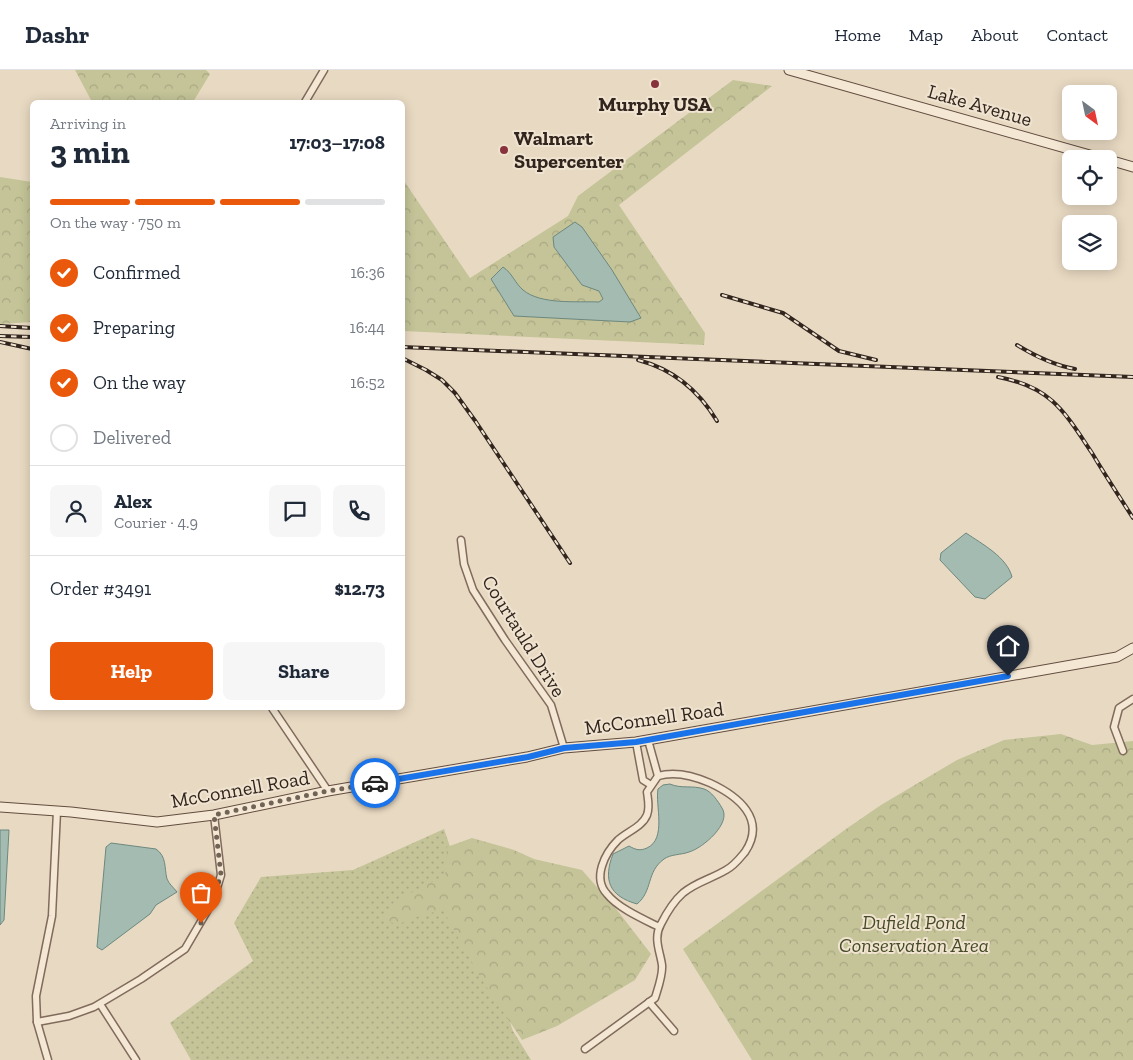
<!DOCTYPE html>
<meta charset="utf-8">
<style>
body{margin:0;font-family:"Zilla Slab",serif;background:#f6f6f7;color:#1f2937;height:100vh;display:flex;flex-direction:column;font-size:19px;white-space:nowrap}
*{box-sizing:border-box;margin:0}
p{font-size:16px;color:#747a83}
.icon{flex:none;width:28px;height:28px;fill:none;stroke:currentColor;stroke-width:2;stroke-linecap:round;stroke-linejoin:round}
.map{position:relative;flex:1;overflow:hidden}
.panel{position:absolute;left:30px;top:30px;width:375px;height:610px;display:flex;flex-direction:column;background:#fff;border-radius:8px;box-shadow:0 2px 12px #0003}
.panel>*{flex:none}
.needle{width:32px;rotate:147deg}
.fabs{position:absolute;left:1062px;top:15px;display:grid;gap:10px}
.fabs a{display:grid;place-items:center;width:55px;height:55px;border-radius:8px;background:#fff;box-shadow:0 2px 12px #0003;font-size:25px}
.pin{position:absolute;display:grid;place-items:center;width:42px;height:42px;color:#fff;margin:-51px -21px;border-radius:50% 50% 50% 0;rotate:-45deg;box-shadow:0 0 5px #0007}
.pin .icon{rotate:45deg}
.courier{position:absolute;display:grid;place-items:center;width:50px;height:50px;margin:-25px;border:4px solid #1a73e8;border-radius:50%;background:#fff;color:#222;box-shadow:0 1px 6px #0007}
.head em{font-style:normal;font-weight:700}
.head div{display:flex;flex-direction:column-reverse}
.head{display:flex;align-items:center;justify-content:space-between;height:85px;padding:0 20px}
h1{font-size:32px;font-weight:700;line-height:38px}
.bar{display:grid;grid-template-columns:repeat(4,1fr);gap:8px 5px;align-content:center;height:60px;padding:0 20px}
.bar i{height:6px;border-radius:4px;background:#e0e1e3}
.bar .current{background:#ea580c}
.bar p{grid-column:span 4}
.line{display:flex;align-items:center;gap:12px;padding:0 20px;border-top:1px solid #e0e1e3}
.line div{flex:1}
.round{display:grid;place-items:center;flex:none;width:52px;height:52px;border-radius:8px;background:#f6f6f7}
ol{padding:0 20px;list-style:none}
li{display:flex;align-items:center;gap:15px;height:55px}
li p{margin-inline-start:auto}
li .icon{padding:5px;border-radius:50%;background:#ea580c;color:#fff;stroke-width:4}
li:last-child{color:#747a83}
li i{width:28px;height:28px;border:2px solid #e0e1e3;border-radius:50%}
.cta{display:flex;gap:10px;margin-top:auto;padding:10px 20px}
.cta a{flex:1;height:58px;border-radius:8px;background:#ea580c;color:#fff;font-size:20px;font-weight:700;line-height:58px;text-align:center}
.cta a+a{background:#f6f6f7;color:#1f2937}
header{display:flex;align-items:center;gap:30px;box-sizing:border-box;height:70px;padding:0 25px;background:#fff;border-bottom:1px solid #e0e1e3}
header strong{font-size:24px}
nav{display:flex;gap:28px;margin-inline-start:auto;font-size:18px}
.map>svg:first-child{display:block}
.grass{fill:url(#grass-dots)}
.forest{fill:url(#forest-crowns)}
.water{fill:#a4bbb2;stroke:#6d887e}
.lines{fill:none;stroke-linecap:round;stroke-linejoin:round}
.street-casing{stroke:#806b5c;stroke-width:9}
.secondary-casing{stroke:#624d3f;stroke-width:11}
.street{stroke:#f4e7d4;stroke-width:6}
.secondary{stroke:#f4e7d4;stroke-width:9}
.rail-casing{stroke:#31251e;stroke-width:4}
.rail{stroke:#f0e4d1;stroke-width:2;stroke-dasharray:5.5;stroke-linecap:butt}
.done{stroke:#716457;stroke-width:5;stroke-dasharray:0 9}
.route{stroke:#1a73e8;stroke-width:6}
.poi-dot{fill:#88333c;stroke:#f0e4d1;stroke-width:2}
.labels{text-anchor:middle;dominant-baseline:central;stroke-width:4;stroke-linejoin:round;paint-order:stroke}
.poi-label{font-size:20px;font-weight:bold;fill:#31251e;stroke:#f0e4d1}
.street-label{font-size:20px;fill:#31251e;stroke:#f0e4d1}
.park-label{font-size:20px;font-style:italic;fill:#464b27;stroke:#f0e4d1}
</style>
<header>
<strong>Dashr</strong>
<nav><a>Home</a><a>Map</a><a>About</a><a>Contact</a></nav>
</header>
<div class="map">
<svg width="1133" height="990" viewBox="0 0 1133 990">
<defs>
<pattern id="grass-dots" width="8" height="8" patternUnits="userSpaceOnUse" patternTransform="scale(1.25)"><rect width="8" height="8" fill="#c4c498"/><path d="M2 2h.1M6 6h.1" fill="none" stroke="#a9a883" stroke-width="1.8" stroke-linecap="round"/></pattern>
<pattern id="forest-crowns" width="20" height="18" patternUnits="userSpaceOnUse" patternTransform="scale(1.25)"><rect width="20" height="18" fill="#c4c498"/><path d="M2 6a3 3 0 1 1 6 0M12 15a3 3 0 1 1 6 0" fill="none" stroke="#a9a883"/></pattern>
</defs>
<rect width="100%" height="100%" fill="#e8d9c2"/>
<path class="grass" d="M444,759l69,202 18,29h-340l-21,-37 83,-62 -19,-38 27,-46 92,-7z"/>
<g class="forest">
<path d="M75,0h131l4,4 -17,28h-101z"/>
<path d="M733,10l39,6 -153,119 86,128 -1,12 -301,-14 -1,-149 2,-1 66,97 98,-62 10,-20z"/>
<path d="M0,107l32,5v140l-32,2z"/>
<path d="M1061,664l31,11 41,-4v319h-381l-69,-111 163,-120 35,-24 76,-45 47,-20z"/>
<path d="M472,768l42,12 20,9 48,11 35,40 34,44 -16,26 -78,46 -35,14 -42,-63 -37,-67 -21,5 -26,10 -14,-9 12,-14 51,-27 2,-28z"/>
</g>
<g class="water">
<path d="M575,152l7,5 30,43 29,48 -11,4 -116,-6 -23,-37 12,-12c9,6 12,16 20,23 18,15 54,11 76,12l4,-3 -4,-8 -17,-6 -28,-38 -1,-10z"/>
<path d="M966,463c16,11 41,24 46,44l-27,22 -10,-2 -35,-37 1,-7z"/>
<path d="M670,714c11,5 23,1 34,5 7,2 14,12 18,19 10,15 -19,40 -33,44 -8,3 -18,2 -25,7 -18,13 -11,32 -27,45 -28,-8 -34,-24 -24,-50l16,-8c7,4 11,5 18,2 20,-9 8,-43 11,-59l5,-4z"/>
<path d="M0,760h9l-5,90 -4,5z"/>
<path d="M111,773l45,6c11,8 8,18 11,30 2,5 7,9 10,13l-21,13 -6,9 -48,36 -5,-3 9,-100z"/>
</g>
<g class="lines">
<defs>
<g id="street">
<path d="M305,32l19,-32"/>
<path d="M461,470l3,24 9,26 32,50 46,65 13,43"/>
<path d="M272,638l56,83"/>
<path d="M648,670l10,36"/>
<path d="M636,672l7,38 8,5"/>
<path d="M1123,681l-9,-24 5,-19 14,-9"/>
<path d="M658,706l-11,16c1,8 3,15 0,23 -5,12 -19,16 -29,25 -13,13 -26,38 -11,54 11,14 36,25 52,33"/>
<path d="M649,932l25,29"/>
<path d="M100,934l36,56"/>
<path d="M37,952l32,-6 25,-9 47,-28 44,-30 28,-48 8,-26 -7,-60"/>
<path d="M585,979l70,-51c3,-10 8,-23 7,-33 -2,-14 -9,-27 -1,-41 5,-10 13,-23 22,-31 13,-11 28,-14 43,-23 8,-4 14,-12 19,-18 22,-33 -7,-56 -35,-69 -16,-7 -35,-12 -52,-7"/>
<path d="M48,990l-11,-38 -1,-26 16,-80 5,-105"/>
</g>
<g id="secondary">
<path d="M789,0l315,89"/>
<path d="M1109,90l24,7"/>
<path d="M0,737l71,5 86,10 57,-7 114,-24 199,-34 37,-9 72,-6 481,-85 16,-9"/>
</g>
</defs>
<use href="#street" class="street-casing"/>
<use href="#secondary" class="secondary-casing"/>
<use href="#street" class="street"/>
<use href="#secondary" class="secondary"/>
<defs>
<g id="rail">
<path d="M722,225l61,18 56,38 37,9"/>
<path d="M0,256l32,2"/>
<path d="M0,266l32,1"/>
<path d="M0,272l32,7"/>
<path d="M1017,275c18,11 36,20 58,24"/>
<path d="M402,277l731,30"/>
<path d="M402,288l24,12 16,10 13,13 21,29 94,141"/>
<path d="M638,290c35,9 61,31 79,61"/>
<path d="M998,307c53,10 66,34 94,76 13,22 27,43 41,65"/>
</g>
</defs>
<use href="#rail" class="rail-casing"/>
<use href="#rail" class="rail"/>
</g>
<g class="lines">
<path class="done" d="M201,853l11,-22 9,-26 -7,-60 114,-24 47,-8"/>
<path class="route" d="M375,713l153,-26 36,-9 72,-6 372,-66"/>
</g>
<g class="poi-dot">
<circle cx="655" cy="14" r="5"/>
<circle cx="504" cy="80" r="5"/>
</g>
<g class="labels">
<g class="poi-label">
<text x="655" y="34">Murphy USA</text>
<text x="514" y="68" text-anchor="start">Walmart<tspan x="514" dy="23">Supercenter</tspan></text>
</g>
<g class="street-label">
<text transform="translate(980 35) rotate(16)">Lake Avenue</text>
<text transform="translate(524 566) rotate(58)">Courtauld Drive</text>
<text transform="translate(654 648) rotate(-8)">McConnell Road</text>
<text transform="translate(240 719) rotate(-10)">McConnell Road</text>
</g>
<g class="park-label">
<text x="914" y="852">Dufield Pond<tspan x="914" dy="23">Conservation Area</tspan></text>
</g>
</g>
</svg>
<div class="fabs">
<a><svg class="needle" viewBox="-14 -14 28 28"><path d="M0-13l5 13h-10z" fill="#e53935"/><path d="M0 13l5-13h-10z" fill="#747a83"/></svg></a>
<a><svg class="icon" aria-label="locate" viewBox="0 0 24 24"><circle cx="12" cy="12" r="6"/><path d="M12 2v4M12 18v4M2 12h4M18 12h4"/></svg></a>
<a><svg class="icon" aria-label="layers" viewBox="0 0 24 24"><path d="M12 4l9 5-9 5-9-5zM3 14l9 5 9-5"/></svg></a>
</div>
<div class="pin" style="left:201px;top:853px;background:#ea580c"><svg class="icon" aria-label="bag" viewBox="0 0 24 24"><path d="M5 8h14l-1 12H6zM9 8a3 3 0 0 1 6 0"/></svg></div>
<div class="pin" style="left:1008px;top:606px;background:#1f2937"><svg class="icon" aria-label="home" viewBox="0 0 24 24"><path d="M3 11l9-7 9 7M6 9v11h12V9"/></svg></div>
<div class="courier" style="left:375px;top:713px"><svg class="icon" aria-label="car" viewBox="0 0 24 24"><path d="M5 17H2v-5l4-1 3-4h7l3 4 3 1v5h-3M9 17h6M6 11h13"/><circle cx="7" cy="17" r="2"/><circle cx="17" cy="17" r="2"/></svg></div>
<section class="panel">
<div class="head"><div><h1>3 min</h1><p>Arriving in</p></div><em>17:03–17:08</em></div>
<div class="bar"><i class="current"></i><i class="current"></i><i class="current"></i><i></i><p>On the way · 750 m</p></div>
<ol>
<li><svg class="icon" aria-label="check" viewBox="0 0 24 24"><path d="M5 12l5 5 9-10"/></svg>Confirmed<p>16:36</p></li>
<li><svg class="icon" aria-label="check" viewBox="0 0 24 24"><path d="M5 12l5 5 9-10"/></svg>Preparing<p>16:44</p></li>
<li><svg class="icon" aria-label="check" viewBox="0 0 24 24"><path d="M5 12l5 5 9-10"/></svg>On the way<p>16:52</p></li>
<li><i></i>Delivered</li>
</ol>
<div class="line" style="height:90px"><a class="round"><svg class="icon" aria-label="person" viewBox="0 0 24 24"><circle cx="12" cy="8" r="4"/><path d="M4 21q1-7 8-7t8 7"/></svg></a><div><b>Alex</b><p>Courier · 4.9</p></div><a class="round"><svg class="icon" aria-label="chat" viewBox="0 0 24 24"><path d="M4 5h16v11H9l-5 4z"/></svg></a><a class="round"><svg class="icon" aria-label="phone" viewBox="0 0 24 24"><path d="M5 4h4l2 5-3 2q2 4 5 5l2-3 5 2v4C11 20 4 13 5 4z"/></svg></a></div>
<div class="line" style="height:65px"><div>Order #3491</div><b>$12.73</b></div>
<div class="cta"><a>Help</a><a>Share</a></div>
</section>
</div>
